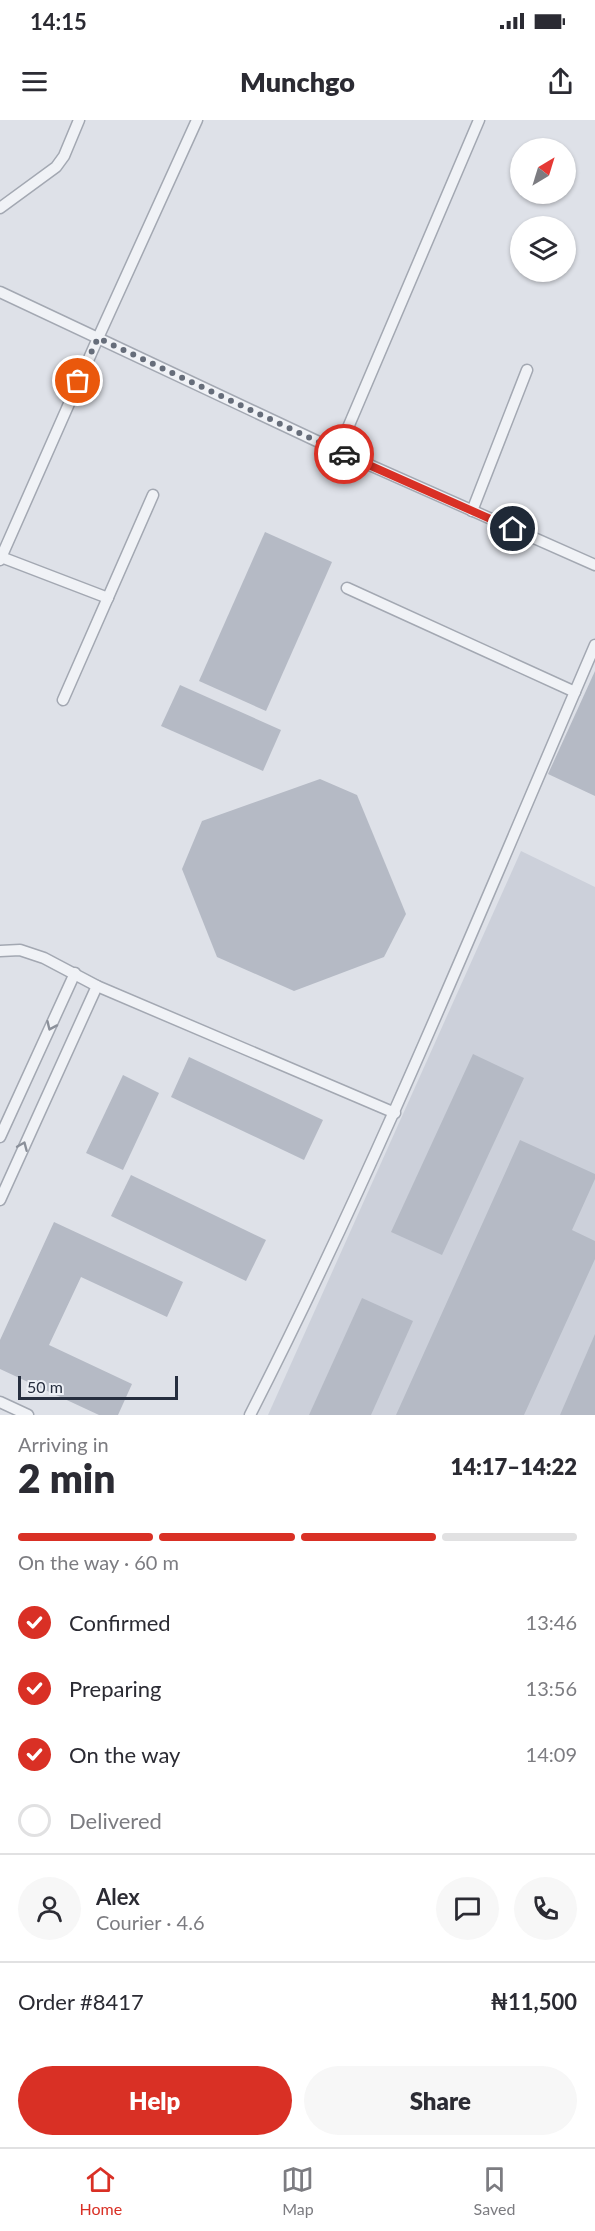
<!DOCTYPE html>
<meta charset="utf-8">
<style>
body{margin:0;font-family:Lato,sans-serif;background:#f7f7f7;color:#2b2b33;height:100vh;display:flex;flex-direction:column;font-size:22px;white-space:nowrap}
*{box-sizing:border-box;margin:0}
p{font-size:20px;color:#7c7c81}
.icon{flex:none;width:33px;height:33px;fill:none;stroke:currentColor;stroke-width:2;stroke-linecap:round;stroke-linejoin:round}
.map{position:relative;height:1295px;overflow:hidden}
.drawer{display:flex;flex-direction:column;background:#fff;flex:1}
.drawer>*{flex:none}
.needle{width:39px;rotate:38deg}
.fabs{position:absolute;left:510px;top:18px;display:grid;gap:12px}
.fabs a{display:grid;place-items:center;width:66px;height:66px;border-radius:50%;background:#fff;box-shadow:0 2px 4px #0004;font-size:30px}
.scale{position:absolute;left:18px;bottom:15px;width:160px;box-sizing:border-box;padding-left:6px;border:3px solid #262e3f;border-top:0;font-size:16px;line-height:21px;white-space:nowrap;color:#262e3f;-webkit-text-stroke:4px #edf0f6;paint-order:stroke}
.pin{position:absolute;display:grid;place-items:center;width:51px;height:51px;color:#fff;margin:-26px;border:3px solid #fff;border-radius:50%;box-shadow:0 2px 6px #0007}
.courier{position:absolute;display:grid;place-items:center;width:60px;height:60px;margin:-30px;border:4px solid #d93025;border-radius:50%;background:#fff;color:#222;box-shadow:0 2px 8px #0007}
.overview em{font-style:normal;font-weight:800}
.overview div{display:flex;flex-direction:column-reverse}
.overview{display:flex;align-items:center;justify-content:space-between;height:102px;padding:0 18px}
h1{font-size:39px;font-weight:800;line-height:45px}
.bar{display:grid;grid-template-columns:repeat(4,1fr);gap:9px 6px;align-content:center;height:72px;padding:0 18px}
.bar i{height:8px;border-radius:4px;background:#e1e1e2}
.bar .selected{background:#d93025}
.bar p{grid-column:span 4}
.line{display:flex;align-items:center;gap:15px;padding:0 18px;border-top:2px solid #e1e1e2}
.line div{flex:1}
.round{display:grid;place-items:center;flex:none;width:63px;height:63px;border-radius:32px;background:#f7f7f7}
ol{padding:0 18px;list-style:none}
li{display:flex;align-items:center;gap:18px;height:66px}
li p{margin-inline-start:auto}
li .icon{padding:6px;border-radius:50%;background:#d93025;color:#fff;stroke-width:4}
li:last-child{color:#7c7c81}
li i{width:33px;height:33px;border:3px solid #e1e1e2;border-radius:50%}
.button{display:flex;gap:12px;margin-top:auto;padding:12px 18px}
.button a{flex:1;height:69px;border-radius:36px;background:#d93025;color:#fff;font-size:24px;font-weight:800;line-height:69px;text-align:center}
.button a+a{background:#f7f7f7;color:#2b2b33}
.status{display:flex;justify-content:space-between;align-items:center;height:42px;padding:0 30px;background:#fff;direction:ltr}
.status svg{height:16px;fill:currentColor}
header{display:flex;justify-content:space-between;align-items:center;height:78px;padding:0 18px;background:#fff;font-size:27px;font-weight:800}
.tabs{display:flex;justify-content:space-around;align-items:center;height:84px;border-top:2px solid #e1e1e2;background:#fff;font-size:16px;color:#7c7c81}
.tabs a{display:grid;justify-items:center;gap:3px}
.tabs .selected{color:#d93025}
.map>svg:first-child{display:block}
.built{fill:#ccd0da}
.building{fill:#b5bac5}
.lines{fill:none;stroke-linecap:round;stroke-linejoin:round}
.lane-casing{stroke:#a3a8b2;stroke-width:13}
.lane{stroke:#f0f2f6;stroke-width:10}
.oneway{stroke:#8b909a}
.done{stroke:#666d7a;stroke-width:6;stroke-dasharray:0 10.8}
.route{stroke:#d93025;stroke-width:8}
</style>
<div class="status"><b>14:15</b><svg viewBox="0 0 49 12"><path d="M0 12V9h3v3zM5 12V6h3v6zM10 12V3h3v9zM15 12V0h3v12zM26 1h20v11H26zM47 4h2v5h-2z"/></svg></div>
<header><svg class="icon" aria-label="menu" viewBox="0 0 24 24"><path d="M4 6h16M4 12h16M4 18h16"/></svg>Munchgo<svg class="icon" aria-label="share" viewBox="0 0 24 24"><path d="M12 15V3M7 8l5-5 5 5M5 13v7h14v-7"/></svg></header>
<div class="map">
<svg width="595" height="1295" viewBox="0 0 595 1295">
<rect width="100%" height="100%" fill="#dee1e8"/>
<path class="built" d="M521,731l74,36v528h-327z"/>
<g class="building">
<path d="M265,412l67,30 -66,149 -67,-30z"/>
<path d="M595,551v125l-47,-22z"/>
<path d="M180,565l101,45 -18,41 -102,-45z"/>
<path d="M320,659l37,16 49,119 -22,43 -90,34 -77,-34 -35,-88 20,-48z"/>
<path d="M473,934l51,24 -82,177 -51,-23z"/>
<path d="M189,937l134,63 -19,40 -133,-63z"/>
<path d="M123,955l36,18 -36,77 -37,-17z"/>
<path d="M520,1020l75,34v5l-23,51 23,11v18l-71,156h-128z"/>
<path d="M131,1055l135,65 -20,41 -135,-65z"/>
<path d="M54,1102l129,60 -16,35 -86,-40 -32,68 83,39 -14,31h-19l-99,-46v-29z"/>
<path d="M362,1178l51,23 -42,94h-62z"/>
<path d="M595,1214v81h-35z"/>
</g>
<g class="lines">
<defs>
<g id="lane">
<path d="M0,88l56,-41 8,-11 15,-36"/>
<path d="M0,172l338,159 257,114"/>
<path d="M338,331l141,-331"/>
<path d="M472,391l55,-141"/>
<path d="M1,437l107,41"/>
<path d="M0,440l98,-222 99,-218"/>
<path d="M347,468l228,104"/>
<path d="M63,580l90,-205"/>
<path d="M0,831l20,-1 24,8 53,28 298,127"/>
<path d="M0,1017l75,-164"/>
<path d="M0,1080l97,-214"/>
<path d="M0,1282l28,13"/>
<path d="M250,1295c128,-251 234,-512 345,-770"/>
</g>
</defs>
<use href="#lane" class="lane-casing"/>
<use href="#lane" class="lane"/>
</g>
<defs><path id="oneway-chevron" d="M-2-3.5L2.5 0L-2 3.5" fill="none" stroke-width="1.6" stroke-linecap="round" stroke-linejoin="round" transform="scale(1.5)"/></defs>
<g class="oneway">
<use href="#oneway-chevron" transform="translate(51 906) rotate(114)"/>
<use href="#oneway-chevron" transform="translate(23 1026) rotate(-67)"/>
</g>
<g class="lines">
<path class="done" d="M78,261l20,-43 246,116"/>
<path class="route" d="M344,334l169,75"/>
</g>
</svg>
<div class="fabs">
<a><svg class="needle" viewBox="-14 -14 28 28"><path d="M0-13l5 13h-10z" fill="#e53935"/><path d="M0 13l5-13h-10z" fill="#7c7c81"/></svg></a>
<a><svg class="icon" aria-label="layers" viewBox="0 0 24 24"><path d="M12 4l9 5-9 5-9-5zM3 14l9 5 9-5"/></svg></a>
</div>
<div class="scale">50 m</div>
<div class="pin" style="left:78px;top:261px;background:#ea580c"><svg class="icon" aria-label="bag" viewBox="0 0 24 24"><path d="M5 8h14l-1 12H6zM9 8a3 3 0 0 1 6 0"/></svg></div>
<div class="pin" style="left:513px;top:409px;background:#1f2937"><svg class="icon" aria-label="home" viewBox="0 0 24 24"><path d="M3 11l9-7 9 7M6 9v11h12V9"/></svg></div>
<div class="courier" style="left:344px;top:334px"><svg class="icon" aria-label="car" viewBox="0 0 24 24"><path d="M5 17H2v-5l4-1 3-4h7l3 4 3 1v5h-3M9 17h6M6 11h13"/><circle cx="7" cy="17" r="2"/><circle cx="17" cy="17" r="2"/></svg></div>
</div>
<section class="drawer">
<div class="overview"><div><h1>2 min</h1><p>Arriving in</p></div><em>14:17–14:22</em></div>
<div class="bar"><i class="selected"></i><i class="selected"></i><i class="selected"></i><i></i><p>On the way · 60 m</p></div>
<ol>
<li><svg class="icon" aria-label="check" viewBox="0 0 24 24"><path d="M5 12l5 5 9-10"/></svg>Confirmed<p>13:46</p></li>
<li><svg class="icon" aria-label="check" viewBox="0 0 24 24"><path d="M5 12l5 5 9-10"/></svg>Preparing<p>13:56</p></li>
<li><svg class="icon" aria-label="check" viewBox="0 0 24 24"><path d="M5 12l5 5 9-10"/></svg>On the way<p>14:09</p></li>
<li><i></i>Delivered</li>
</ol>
<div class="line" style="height:108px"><a class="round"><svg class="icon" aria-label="person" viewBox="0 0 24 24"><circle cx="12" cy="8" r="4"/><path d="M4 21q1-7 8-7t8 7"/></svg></a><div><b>Alex</b><p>Courier · 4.6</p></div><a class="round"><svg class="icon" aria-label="chat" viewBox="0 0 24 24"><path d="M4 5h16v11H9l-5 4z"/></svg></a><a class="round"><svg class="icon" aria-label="phone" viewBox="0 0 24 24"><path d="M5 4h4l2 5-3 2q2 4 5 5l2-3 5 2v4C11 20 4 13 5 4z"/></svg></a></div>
<div class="line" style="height:78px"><div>Order #8417</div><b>₦11,500</b></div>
<div class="button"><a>Help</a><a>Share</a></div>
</section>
<nav class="tabs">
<a class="selected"><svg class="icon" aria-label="home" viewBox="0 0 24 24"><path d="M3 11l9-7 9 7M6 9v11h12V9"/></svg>Home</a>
<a><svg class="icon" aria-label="map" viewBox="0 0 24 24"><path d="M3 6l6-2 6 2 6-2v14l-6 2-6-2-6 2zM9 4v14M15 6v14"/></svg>Map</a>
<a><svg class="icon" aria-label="saved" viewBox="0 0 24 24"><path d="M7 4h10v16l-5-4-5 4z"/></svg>Saved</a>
</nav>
